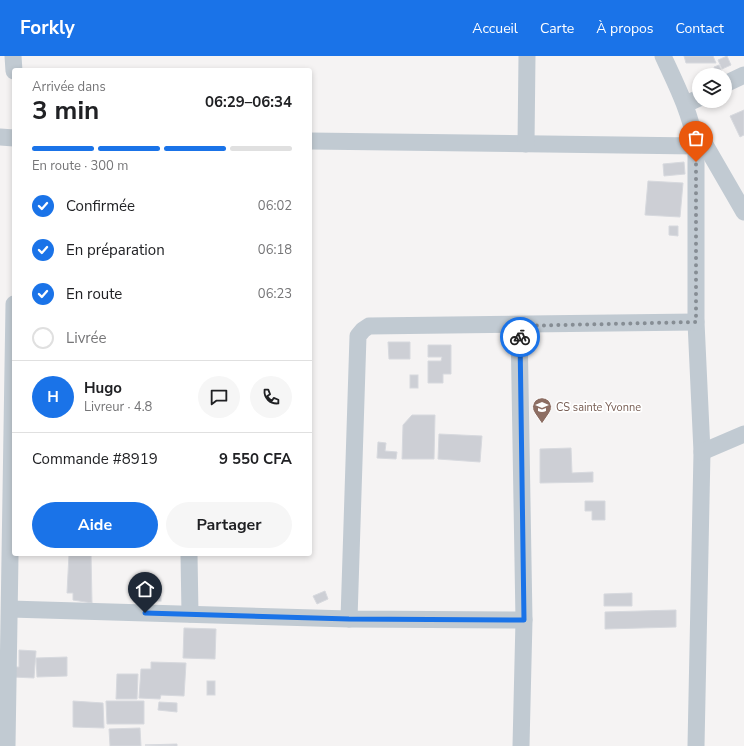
<!DOCTYPE html>
<html lang="fr">
<meta charset="utf-8">
<style>
body{margin:0;font-family:"Nunito Sans",sans-serif;background:#f6f6f6;color:#202124;height:100vh;display:flex;flex-direction:column;font-size:15px;white-space:nowrap}
*{box-sizing:border-box;margin:0}
p{font-size:13px;color:#757577}
.icon{flex:none;width:22px;height:22px;fill:none;stroke:currentColor;stroke-width:2;stroke-linecap:round;stroke-linejoin:round}
.map{position:relative;flex:1;overflow:hidden}
.details{position:absolute;left:12px;top:12px;width:300px;height:488px;display:flex;flex-direction:column;background:#fff;border-radius:4px;box-shadow:0 2px 6px #0003}
.details>*{flex:none}
.controls{position:absolute;left:692px;top:12px;display:grid;gap:8px}
.controls a{display:grid;place-items:center;width:40px;height:40px;border-radius:50%;background:#fff;box-shadow:0 2px 6px #0003;font-size:20px}
.pin{position:absolute;display:grid;place-items:center;width:34px;height:34px;color:#fff;margin:-41px -17px;border-radius:50% 50% 50% 0;rotate:-45deg;box-shadow:0 0 4px #0007}
.pin .icon{rotate:45deg}
.courier{position:absolute;display:grid;place-items:center;width:40px;height:40px;margin:-20px;border:3px solid #1a73e8;border-radius:50%;background:#fff;color:#222;box-shadow:0 1px 5px #0007}
.summary em{font-style:normal;font-weight:700}
.summary div{display:flex;flex-direction:column-reverse}
.summary{display:flex;align-items:center;justify-content:space-between;height:68px;padding:0 20px}
h1{font-size:26px;font-weight:700;line-height:30px}
.bar{display:grid;grid-template-columns:repeat(4,1fr);gap:6px 4px;align-content:center;height:48px;padding:0 20px}
.bar i{height:5px;border-radius:3px;background:#e0e0e0}
.bar .active{background:#1a73e8}
.bar p{grid-column:span 4}
.line{display:flex;align-items:center;gap:10px;padding:0 20px;border-top:1px solid #e0e0e0}
.line div{flex:1}
.round{display:grid;place-items:center;flex:none;width:42px;height:42px;border-radius:21px;background:#f6f6f6}
ol{padding:0 20px;list-style:none}
li{display:flex;align-items:center;gap:12px;height:44px}
li p{margin-inline-start:auto}
li .icon{padding:4px;border-radius:50%;background:#1a73e8;color:#fff;stroke-width:4}
li:last-child{color:#757577}
li i{width:22px;height:22px;border:2px solid #e0e0e0;border-radius:50%}
.button{display:flex;gap:8px;margin-top:auto;padding:8px 20px}
.button a{flex:1;height:46px;border-radius:24px;background:#1a73e8;color:#fff;font-size:16px;font-weight:700;line-height:46px;text-align:center}
.button a+a{background:#f6f6f6;color:#202124}
header{display:flex;align-items:center;gap:24px;box-sizing:border-box;height:56px;padding:0 20px;background:#1a73e8;color:#fff}
header strong{font-size:19px}
nav{display:flex;gap:22px;margin-inline-start:auto;font-size:14px}
.map>svg:first-child{display:block}
.building{fill:#cdcfd5;stroke:#d7d9de}
.lines{fill:none;stroke-linecap:round;stroke-linejoin:round}
.street{stroke:#c1cad2;stroke-width:17}
.done{stroke:#868d94;stroke-width:4;stroke-dasharray:0 7.2}
.route{stroke:#1a73e8;stroke-width:5}
.labels{text-anchor:middle;dominant-baseline:central;stroke-width:3.5;stroke-linejoin:round;paint-order:stroke}
.education-label{font-size:11px;fill:#785e54;stroke:#fff;text-anchor:start}
</style>
<header>
<strong>Forkly</strong>
<nav><a>Accueil</a><a>Carte</a><a>À propos</a><a>Contact</a></nav>
</header>
<div class="map">
<svg width="744" height="690" viewBox="0 0 744 690">
<rect width="100%" height="100%" fill="#f5f3f3"/>
<g class="building">
<path d="M684,0h29l3,7h-30z"/>
<path d="M727,0l4,9 -9,4 -4,-9z"/>
<path d="M719,9l3,7 -5,3 -3,-8z"/>
<path d="M744,54v25l-4,2 -10,-21z"/>
<path d="M684,106l1,12 -21,2 -1,-12z"/>
<path d="M648,125l35,2 -3,34 -35,-2z"/>
<path d="M669,170h9v10l-9,-1z"/>
<path d="M388,286h22v17h-21z"/>
<path d="M428,289h23v29h-8v9h-15v-22h13l1,-4h-14z"/>
<rect x="410" y="319" width="8" height="13"/>
<path d="M412,359h23l-1,44h-32l1,-34z"/>
<path d="M439,378l43,2 -2,26 -42,-3z"/>
<path d="M378,386l8,1 -1,8 12,1 -1,7 -19,-1z"/>
<path d="M571,392l1,25 21,-1v10l-53,1v-34z"/>
<path d="M585,445h20v19h-13v-9h-7z"/>
<path d="M69,498h22l1,49 -19,-3v-7h-6z"/>
<path d="M325,535l3,8 -11,5 -4,-8z"/>
<rect x="151" y="536" width="10" height="9"/>
<path d="M632,537v13h-28v-12z"/>
<path d="M676,554v17l-71,2v-17z"/>
<path d="M184,572l32,1 -1,30 -32,-1z"/>
<path d="M19,594l17,1 -2,27 -21,-1v-10h6z"/>
<path d="M67,601v19l-30,1 -1,-19z"/>
<path d="M151,606l35,1 -2,33 -23,-1 -1,4 -21,-1 2,-29h10z"/>
<path d="M117,618h21l-1,25h-21z"/>
<rect x="207" y="625" width="8" height="14"/>
<path d="M73,645l30,2 1,25 -31,-1z"/>
<path d="M106,645h38v23h-37z"/>
<path d="M159,646l18,1v9l-19,-2z"/>
<path d="M140,672l1,18h-31l-1,-17z"/>
<path d="M177,688v2l-32,-1z"/>
</g>
<g class="lines">
<g class="street">
<path d="M13,0l1,15"/>
<path d="M663,0c14,30 28,58 33,90v176l6,130 -6,294"/>
<path d="M725,28l19,-9"/>
<path d="M686,48l13,-6"/>
<path d="M696,73l48,83"/>
<path d="M0,81l14,1"/>
<path d="M310,85l386,5"/>
<path d="M526,88l1,-88"/>
<path d="M519,269l5,295 -3,126"/>
<path d="M702,396l42,-18"/>
<path d="M189,498l1,60"/>
<path d="M10,553l339,10 175,1"/>
<path d="M349,563l9,-283 5,-6 6,-4 327,-4"/>
<path d="M7,690l7,-442"/>
</g>
</g>
<g class="lines">
<path class="done" d="M520,281l-1,-11 177,-4v-160"/>
<path class="route" d="M145,557l204,6 175,1 -4,-283"/>
</g>
<defs>
<symbol id="school-pin" viewBox="-11 -11 22 30"><path d="M0 17L-7.5 6A9.5 9.5 0 1 1 7.5 6Z" fill="#8d6e63" stroke="#fff"/><path d="M0-5L7-2L0 1L-7-2ZM-4 1L0 2.5L4 1V4Q0 6-4 4Z" fill="#fff"/></symbol>
</defs>
<g fill-rule="evenodd">
<use href="#school-pin" x="531" y="340" width="22" height="30"/>
</g>
<g class="labels">
<g class="education-label">
<text x="556" y="351">CS sainte Yvonne</text>
</g>
</g>
</svg>
<div class="controls">
<a><svg class="icon" aria-label="layers" viewBox="0 0 24 24"><path d="M12 4l9 5-9 5-9-5zM3 14l9 5 9-5"/></svg></a>
</div>
<div class="pin" style="left:696px;top:106px;background:#ea580c"><svg class="icon" aria-label="bag" viewBox="0 0 24 24"><path d="M5 8h14l-1 12H6zM9 8a3 3 0 0 1 6 0"/></svg></div>
<div class="pin" style="left:145px;top:557px;background:#1f2937"><svg class="icon" aria-label="home" viewBox="0 0 24 24"><path d="M3 11l9-7 9 7M6 9v11h12V9"/></svg></div>
<div class="courier" style="left:520px;top:281px"><svg class="icon" aria-label="bike" viewBox="0 0 24 24"><circle cx="6" cy="16" r="4"/><circle cx="18" cy="16" r="4"/><path d="M6 16l4-8h5l3 8M10 8l3 8H6M13 5h3"/></svg></div>
<section class="details">
<div class="summary"><div><h1>3 min</h1><p>Arrivée dans</p></div><em>06:29–06:34</em></div>
<div class="bar"><i class="active"></i><i class="active"></i><i class="active"></i><i></i><p>En route · 300 m</p></div>
<ol>
<li><svg class="icon" aria-label="check" viewBox="0 0 24 24"><path d="M5 12l5 5 9-10"/></svg>Confirmée<p>06:02</p></li>
<li><svg class="icon" aria-label="check" viewBox="0 0 24 24"><path d="M5 12l5 5 9-10"/></svg>En préparation<p>06:18</p></li>
<li><svg class="icon" aria-label="check" viewBox="0 0 24 24"><path d="M5 12l5 5 9-10"/></svg>En route<p>06:23</p></li>
<li><i></i>Livrée</li>
</ol>
<div class="line" style="height:72px"><b class="round" style="background:#1a73e8;color:#fff">H</b><div><b>Hugo</b><p>Livreur · 4.8</p></div><a class="round"><svg class="icon" aria-label="chat" viewBox="0 0 24 24"><path d="M4 5h16v11H9l-5 4z"/></svg></a><a class="round"><svg class="icon" aria-label="phone" viewBox="0 0 24 24"><path d="M5 4h4l2 5-3 2q2 4 5 5l2-3 5 2v4C11 20 4 13 5 4z"/></svg></a></div>
<div class="line" style="height:52px"><div>Commande #8919</div><b>9 550 CFA</b></div>
<div class="button"><a>Aide</a><a>Partager</a></div>
</section>
</div>
